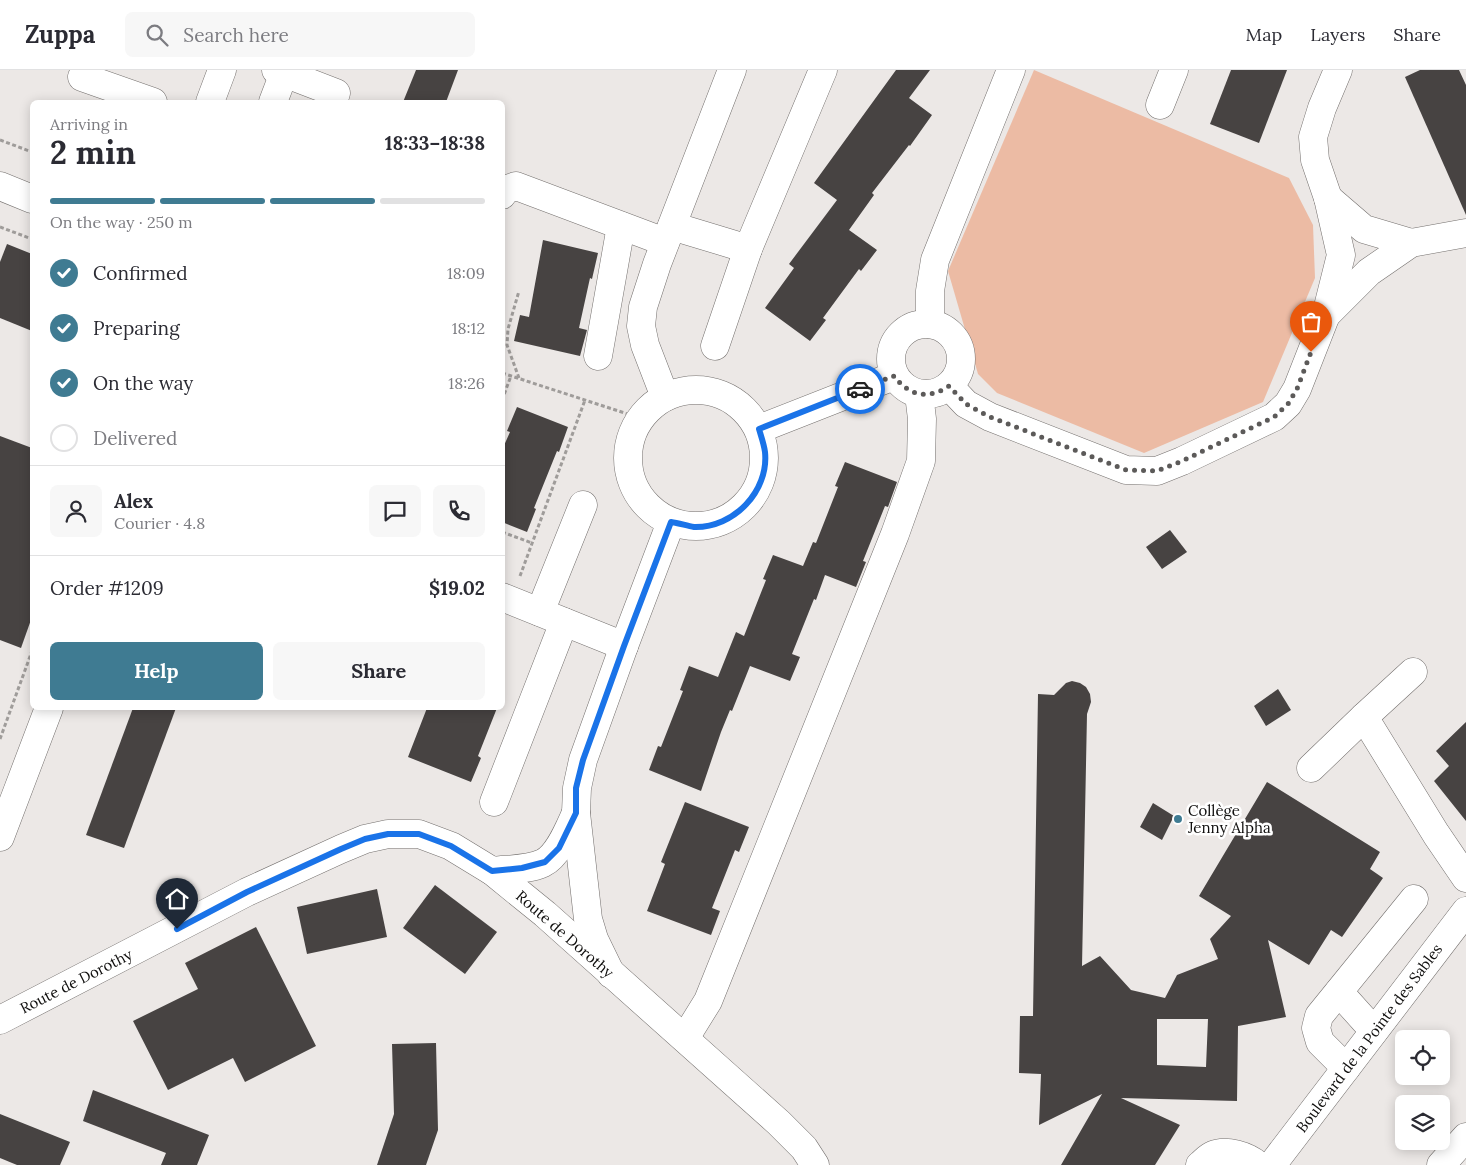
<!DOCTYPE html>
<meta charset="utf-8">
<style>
body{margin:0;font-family:Lora,serif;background:#f7f7f7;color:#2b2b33;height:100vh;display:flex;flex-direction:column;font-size:19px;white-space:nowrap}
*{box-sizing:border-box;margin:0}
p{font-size:16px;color:#7c7c81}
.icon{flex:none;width:28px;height:28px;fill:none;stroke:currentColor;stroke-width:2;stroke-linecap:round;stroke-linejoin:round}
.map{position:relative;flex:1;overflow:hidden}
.side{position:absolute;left:30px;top:30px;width:475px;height:610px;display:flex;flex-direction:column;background:#fff;border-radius:8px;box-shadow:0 2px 12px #0003}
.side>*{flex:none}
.controls{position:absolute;left:1395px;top:960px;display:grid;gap:10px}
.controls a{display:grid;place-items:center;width:55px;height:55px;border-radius:8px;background:#fff;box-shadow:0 2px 12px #0003;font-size:25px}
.pin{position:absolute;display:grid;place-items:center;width:42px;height:42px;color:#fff;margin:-51px -21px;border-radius:50% 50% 50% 0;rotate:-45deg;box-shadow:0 0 5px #0007}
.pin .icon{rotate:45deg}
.courier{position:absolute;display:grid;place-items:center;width:50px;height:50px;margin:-25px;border:4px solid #1a73e8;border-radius:50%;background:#fff;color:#222;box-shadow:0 1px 6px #0007}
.head em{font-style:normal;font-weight:700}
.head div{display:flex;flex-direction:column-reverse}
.head{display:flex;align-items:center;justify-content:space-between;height:85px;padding:0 20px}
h1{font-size:32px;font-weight:700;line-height:38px}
.bar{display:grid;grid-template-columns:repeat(4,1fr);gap:8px 5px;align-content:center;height:60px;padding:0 20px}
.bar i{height:6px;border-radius:4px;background:#e1e1e2}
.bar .current{background:#3f7b92}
.bar p{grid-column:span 4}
.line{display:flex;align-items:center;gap:12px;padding:0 20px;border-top:1px solid #e1e1e2}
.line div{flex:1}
.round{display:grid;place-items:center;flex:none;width:52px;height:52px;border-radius:8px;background:#f7f7f7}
ol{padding:0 20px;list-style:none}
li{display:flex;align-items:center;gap:15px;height:55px}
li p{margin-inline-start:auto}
li .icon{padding:5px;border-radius:50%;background:#3f7b92;color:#fff;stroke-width:4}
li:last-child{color:#7c7c81}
li i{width:28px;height:28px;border:2px solid #e1e1e2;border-radius:50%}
.action{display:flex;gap:10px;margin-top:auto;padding:10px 20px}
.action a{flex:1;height:58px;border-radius:8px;background:#3f7b92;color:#fff;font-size:20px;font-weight:700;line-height:58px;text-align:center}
.action a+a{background:#f7f7f7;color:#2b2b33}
header{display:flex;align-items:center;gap:30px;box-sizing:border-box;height:70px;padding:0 25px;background:#fff;border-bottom:1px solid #e1e1e2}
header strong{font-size:24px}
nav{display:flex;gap:28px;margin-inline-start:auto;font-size:18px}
.search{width:350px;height:45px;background:#f7f7f7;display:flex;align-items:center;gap:12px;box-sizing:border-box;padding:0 18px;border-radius:8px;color:#7c7c81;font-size:19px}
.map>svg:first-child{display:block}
.green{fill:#ecbba4}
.building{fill:#474342;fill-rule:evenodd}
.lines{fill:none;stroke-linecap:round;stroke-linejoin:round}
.minor-casing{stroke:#74706e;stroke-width:29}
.major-casing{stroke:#74706e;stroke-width:29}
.path{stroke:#9f9c9a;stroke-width:3;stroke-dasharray:4 2.5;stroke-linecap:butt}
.minor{stroke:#fff;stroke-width:28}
.major{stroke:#fff;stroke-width:28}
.done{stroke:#5c5a59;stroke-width:5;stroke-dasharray:0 9}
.route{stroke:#1a73e8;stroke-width:6}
.poi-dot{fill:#3f7b92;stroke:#fff;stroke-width:2}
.labels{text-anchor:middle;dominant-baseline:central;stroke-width:5;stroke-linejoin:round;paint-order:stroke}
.poi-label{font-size:15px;fill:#0f0e0d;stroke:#fff;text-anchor:start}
.street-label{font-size:15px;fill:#0f0e0d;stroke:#fff}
</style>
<header>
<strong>Zuppa</strong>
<div class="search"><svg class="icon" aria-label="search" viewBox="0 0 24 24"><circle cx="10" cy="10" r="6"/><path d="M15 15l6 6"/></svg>Search here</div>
<nav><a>Map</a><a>Layers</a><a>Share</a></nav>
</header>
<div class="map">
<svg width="1466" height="1095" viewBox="0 0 1466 1095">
<rect width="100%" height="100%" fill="#ece8e6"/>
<path class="green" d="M1034,0l255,108 24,47 2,53 -52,124 -119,51 -147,-60 -19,-19 -30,-103z"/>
<g class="building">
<path d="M416,0h42l-12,32h-43z"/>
<path d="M896,0h34l-21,28 23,17 -22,31 -1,-1 -37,48 2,2 -25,35 28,20 -16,21 -2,-2 -36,49 3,2 -16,21 -45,-33 29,-40 -5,-4 48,-64 -23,-17z"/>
<path d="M1231,0h56l-28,73 -49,-19z"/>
<path d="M1420,0h39l7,15v130l-61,-138z"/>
<path d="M543,170l55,13 -6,26 -2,-1 -11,50 8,2 -7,26 -66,-15 6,-26 9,2z"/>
<path d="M7,174l25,10v77l-32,-13v-56z"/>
<path d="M517,337l51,20 -9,25 -2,-1 -23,57 2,1 -9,23 -25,-10v-72l8,-18 -3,-1z"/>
<path d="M0,366l32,12v169l-11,31 -21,-8z"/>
<path d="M845,392l52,20 -9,25 -3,-1 -22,55 3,1 -10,25 -31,-12 -9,25 -2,-1 -22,55 8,3 -10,24 -40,-15 -18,45 -2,-1 -9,22 -20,59 -52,-21 9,-24 3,1 22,-56 -3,-1 9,-24 29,11 18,-45 8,4 22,-56 -3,-1 10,-24 30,11 10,-24 3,1 22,-56 -3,-1z"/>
<path d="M1170,460l17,22 -25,17 -16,-22z"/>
<path d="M1072,611l8,2 6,4 4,7 1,8 -4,12 -5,252 18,-10 31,34 34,8 12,-23 41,-16 -8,-20 21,-23 -32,-20 68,-114 113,70 -10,17 13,9 -41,59 -11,-7 -22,35 -41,-25 18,77 -48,9 -1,75 -116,-3 59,27 -25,40h-94l41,-71 -63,31 2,-51 -22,-1 1,-57h13l5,-322 16,1 12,-12zM1157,949h51l-2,48 -49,-2z"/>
<path d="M1278,619l13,21 -25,16 -12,-20z"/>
<path d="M133,638h43l-52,140 -38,-13z"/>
<path d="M427,638h70l-19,48 3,2 -10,24 -63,-25z"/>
<path d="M1466,652v99l-32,-40 15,-15 -13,-15z"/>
<path d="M685,732l64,25 -10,25 -4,-2 -23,58 8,3 -9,24 -64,-24 18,-47 -4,-2z"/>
<path d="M1153,733l21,13 -12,24 -22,-13z"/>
<path d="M435,815l62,47 -32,42 -62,-46z"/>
<path d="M377,819l10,48 -80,17 -10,-47z"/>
<path d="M256,857l60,119 -71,36 -12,-24 -65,32 -35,-69 65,-32 -13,-26z"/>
<path d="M436,973l2,87 -12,35h-49l17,-51 -2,-70z"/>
<path d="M93,1020l116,45 -12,30h-36l5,-12 -83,-32z"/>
<path d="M0,1044l70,28 -10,23h-43l-17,-7z"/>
</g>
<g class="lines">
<defs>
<g id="minor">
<path d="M276,0l60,23 -3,9"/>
<path d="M82,7l71,25"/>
<path d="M210,32l12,-32"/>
<path d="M273,32l11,-29"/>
<path d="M1160,35l14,-35"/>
<path d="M0,116l32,13"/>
<path d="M502,125l3,-5 11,-4 149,56"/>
<path d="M1328,128l36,31 47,14"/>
<path d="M672,156l76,23"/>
<path d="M1326,245l43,-43 42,-29 55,-10"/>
<circle cx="926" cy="289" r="35"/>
<path d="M930,254v-33l5,-31 76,-190"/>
<path d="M715,276l33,-97 75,-179"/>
<path d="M598,286l23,-130"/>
<path d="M949,316l17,18 24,13 136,53 31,1 25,-10 92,-44 14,-13 9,-15 29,-74 15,-60 -13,-57 -13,-38 -2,-23 9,-29 16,-38"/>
<circle cx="696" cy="388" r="68"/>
<path d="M665,327l-20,-52 -4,-19 2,-19 14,-43 75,-194"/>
<path d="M759,359l135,-53"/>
<path d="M502,527l122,49"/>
<path d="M540,542l43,-107"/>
<path d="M1364,647l49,-45"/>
<path d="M1311,698l53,-51 72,117 30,44"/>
<path d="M494,732l70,-180"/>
<path d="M0,767l49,-129"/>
<path d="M492,801c17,-2 36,-1 51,-8 16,-8 26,-35 33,-50"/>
<path d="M611,904l-17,-35 -6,-20 -12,-106 1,-25 6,-28 41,-114 47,-124"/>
<path d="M1339,922l35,39"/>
<path d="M685,968l23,-37 187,-467 26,-73 1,-42 -3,-25"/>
<path d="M1346,998l-26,-26 -4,-14 3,-12 95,-117"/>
<path d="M1200,1095c4,-3 8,-8 13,-10 13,-6 34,1 45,10"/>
<path d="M1272,1095l194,-254"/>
</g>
<g id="major">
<path d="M0,950l247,-128 94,-43 24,-10 23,-5h31l32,12 41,25 53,43 234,209 25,25 11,17"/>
<path d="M1441,1095l25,-28"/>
</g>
</defs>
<use href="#minor" class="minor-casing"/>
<use href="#major" class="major-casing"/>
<g class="path">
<path d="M0,70l32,12"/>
<path d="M0,157l32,12"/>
<path d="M502,303l138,45"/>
<path d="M519,308l-12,-33 1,-16 11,-38"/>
<path d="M502,330l9,-24"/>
<path d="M502,462l30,11"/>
<path d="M520,506l65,-176"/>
<path d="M0,669l32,-88"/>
</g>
<use href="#minor" class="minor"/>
<use href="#major" class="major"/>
</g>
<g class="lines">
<path class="done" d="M860,319l34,-13c15,20 34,24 55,10l17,18 24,13 136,53 31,1 25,-10 92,-44 14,-13 9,-15 14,-37"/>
<path class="route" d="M177,859l70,-37 94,-43 24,-10 23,-5h31l32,12 41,25 30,-3 23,-6 14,-14 17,-35v-25l7,-28 41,-114 47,-124c8,1 16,4 23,5 40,1 75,-36 71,-75 -1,-8 -4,-16 -6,-23l101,-40"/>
</g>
<circle class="poi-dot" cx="1178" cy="749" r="5"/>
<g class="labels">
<g class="poi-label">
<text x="1188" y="740">Collège<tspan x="1188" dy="17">Jenny Alpha</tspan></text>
</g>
<g class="street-label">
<text transform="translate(565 864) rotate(41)">Route de Dorothy</text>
<text transform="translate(76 911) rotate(-27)">Route de Dorothy</text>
<text transform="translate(1369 968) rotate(-53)">Boulevard de la Pointe des Sables</text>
</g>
</g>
</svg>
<div class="controls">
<a><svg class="icon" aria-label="locate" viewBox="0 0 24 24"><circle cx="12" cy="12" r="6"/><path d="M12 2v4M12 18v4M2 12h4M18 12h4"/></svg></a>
<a><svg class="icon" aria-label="layers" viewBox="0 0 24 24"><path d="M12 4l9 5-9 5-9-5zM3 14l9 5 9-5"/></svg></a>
</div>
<div class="pin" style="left:1311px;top:282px;background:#ea580c"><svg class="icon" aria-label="bag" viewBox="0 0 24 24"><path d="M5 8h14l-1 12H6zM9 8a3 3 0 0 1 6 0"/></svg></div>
<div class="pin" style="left:177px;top:859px;background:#1f2937"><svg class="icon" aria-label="home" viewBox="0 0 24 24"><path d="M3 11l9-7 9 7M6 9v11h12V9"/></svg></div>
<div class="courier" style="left:860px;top:319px"><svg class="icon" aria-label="car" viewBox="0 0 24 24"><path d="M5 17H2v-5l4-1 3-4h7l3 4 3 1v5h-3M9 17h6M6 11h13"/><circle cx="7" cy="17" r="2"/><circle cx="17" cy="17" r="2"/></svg></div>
<section class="side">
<div class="head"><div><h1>2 min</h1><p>Arriving in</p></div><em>18:33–18:38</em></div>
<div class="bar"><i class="current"></i><i class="current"></i><i class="current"></i><i></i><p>On the way · 250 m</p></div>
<ol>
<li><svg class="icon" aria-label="check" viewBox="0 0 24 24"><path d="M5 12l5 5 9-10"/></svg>Confirmed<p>18:09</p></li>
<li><svg class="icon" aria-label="check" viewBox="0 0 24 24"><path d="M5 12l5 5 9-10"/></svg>Preparing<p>18:12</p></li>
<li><svg class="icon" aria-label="check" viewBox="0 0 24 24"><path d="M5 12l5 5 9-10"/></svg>On the way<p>18:26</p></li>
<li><i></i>Delivered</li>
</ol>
<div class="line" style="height:90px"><a class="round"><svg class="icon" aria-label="person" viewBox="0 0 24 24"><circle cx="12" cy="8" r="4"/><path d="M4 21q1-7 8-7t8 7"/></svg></a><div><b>Alex</b><p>Courier · 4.8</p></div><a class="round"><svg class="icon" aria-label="chat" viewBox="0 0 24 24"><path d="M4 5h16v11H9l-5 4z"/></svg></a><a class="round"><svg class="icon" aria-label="phone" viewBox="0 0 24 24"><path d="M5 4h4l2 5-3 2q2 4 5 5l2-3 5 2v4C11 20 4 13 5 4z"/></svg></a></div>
<div class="line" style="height:65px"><div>Order #1209</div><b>$19.02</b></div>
<div class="action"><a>Help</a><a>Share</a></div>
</section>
</div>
